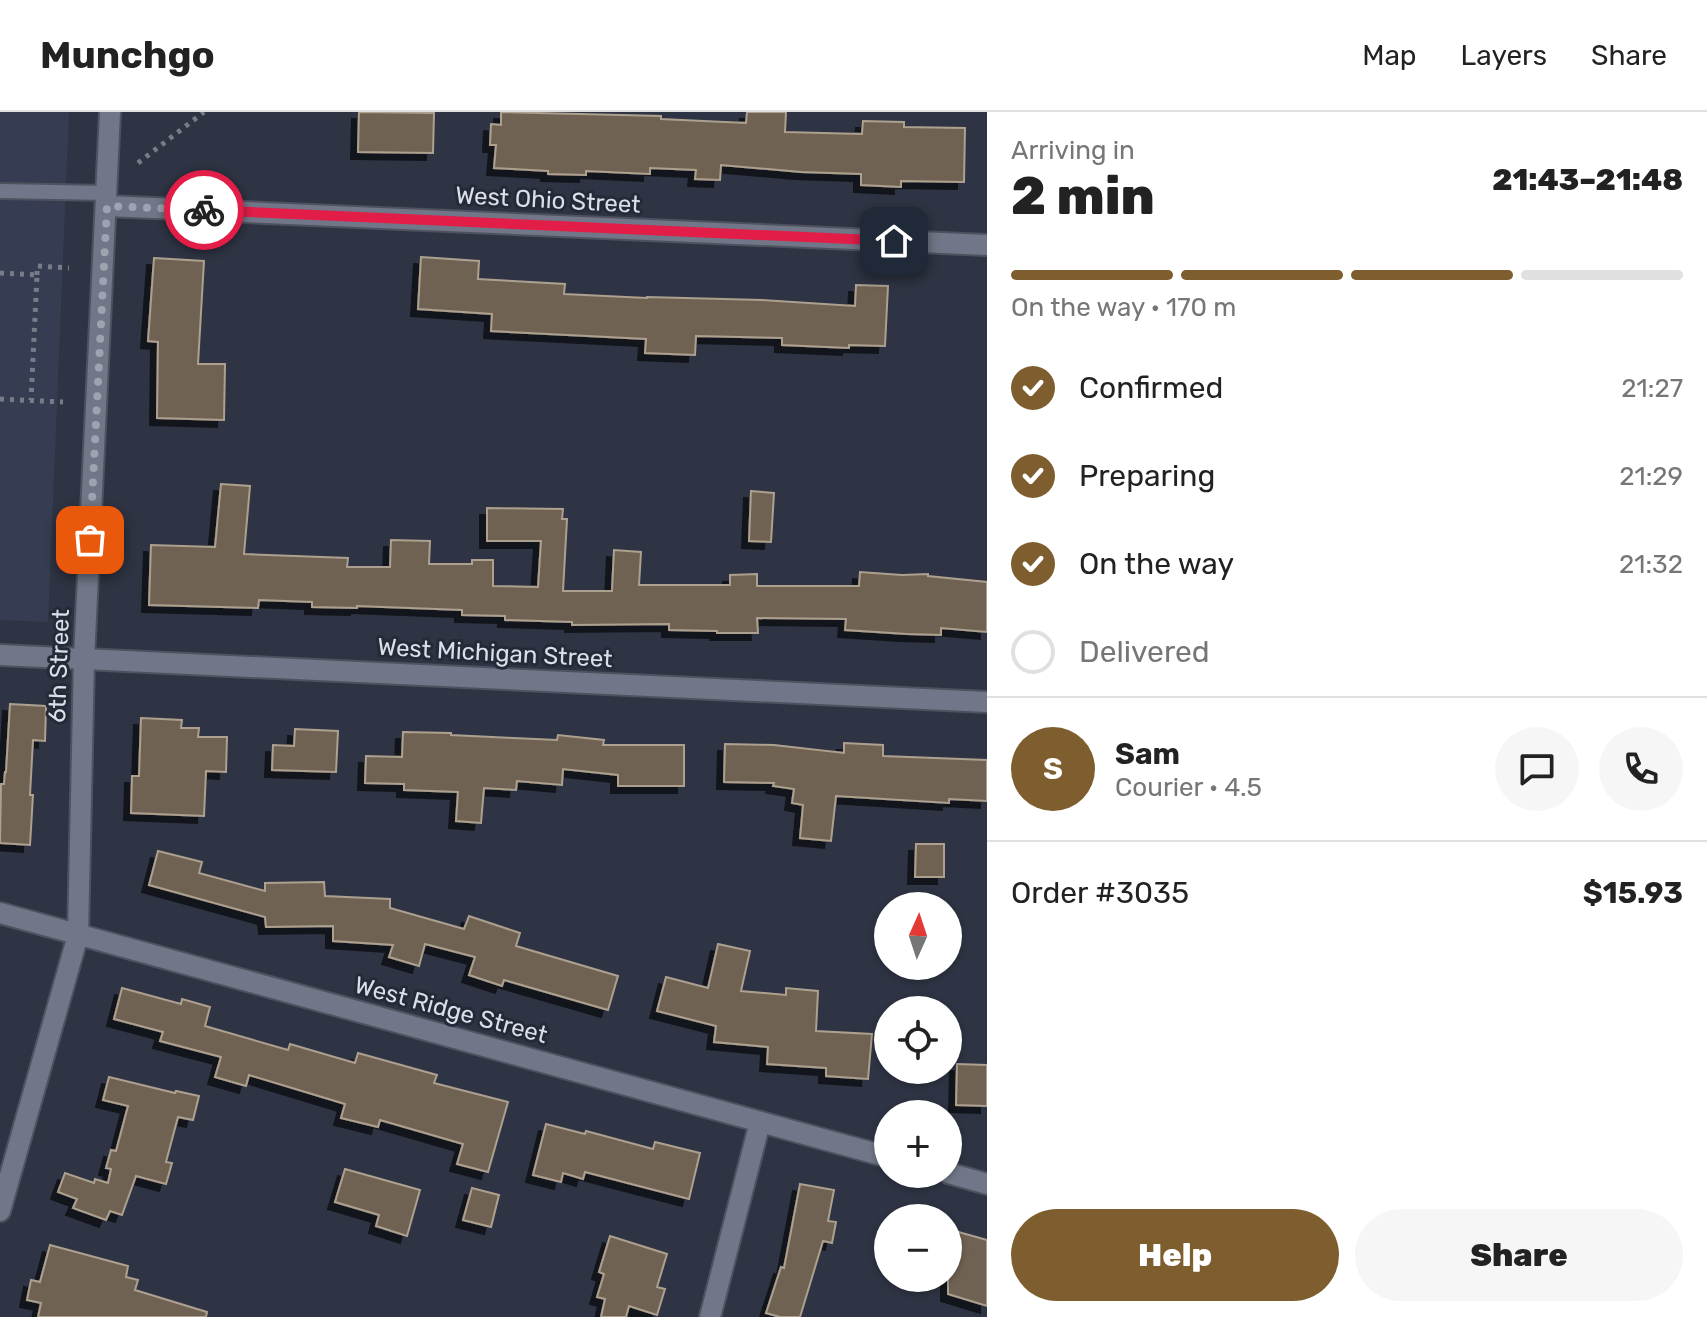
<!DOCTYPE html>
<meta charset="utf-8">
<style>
body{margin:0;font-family:Rubik,sans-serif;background:#f6f6f6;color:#222;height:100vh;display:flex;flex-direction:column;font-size:30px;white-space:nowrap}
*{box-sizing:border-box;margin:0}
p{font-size:26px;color:#767676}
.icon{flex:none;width:44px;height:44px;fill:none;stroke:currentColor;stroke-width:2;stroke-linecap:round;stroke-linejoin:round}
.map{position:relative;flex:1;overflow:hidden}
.sheet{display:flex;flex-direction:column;background:#fff;width:720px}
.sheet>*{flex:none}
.needle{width:52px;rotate:3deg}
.controls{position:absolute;left:874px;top:780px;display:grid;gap:16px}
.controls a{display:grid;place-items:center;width:88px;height:88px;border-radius:50%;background:#fff;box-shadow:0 2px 6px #0004;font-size:40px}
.pin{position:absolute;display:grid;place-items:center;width:68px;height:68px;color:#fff;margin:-34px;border-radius:16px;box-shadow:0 4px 12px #0006}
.courier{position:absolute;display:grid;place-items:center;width:80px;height:80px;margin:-40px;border:6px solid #e11d48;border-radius:50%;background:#fff;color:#222;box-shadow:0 2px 10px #0007}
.headline em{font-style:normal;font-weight:800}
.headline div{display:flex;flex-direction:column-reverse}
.headline{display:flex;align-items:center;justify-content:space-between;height:136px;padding:0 24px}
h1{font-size:52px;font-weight:800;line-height:60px}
.bar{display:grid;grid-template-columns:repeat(4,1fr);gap:12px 8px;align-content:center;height:96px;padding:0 24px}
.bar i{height:10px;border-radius:6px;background:#e0e0e0}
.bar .active{background:#7e5e2e}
.bar p{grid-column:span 4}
.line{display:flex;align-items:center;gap:20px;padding:0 24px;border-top:2px solid #e0e0e0}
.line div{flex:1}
.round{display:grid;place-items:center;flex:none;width:84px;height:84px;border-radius:42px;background:#f6f6f6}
ol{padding:0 24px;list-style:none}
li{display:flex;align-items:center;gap:24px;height:88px}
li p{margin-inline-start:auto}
li .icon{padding:8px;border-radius:50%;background:#7e5e2e;color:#fff;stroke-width:4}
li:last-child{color:#767676}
li i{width:44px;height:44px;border:4px solid #e0e0e0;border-radius:50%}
.action{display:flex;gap:16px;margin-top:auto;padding:16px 24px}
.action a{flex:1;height:92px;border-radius:48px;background:#7e5e2e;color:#fff;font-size:32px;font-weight:800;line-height:92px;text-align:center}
.action a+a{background:#f6f6f6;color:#222}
header{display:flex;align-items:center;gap:48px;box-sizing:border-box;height:112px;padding:0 40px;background:#fff;border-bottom:2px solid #e0e0e0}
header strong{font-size:38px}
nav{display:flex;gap:44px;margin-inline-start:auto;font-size:28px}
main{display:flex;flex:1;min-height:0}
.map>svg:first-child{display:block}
.built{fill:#363d52}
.building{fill:#6f6253;stroke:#ada08f;stroke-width:2;filter:url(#shadow)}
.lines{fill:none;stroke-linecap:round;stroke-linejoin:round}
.service-casing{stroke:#4e525f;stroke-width:18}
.minor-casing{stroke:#4e525f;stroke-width:24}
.path{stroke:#777c89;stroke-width:5;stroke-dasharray:4 6;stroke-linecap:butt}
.service{stroke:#717788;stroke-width:14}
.minor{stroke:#717788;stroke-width:20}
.done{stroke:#9ea3af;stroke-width:8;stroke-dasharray:0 14.4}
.route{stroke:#e11d48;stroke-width:10}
.labels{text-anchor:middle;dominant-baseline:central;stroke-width:6;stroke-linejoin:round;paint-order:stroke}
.street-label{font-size:24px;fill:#dbdfe9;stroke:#252a38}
</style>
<header>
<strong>Munchgo</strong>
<nav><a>Map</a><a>Layers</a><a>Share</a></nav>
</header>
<main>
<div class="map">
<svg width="987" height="1205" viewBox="0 0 987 1205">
<defs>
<filter id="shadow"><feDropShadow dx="-7" dy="7" stdDeviation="0" flood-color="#0009"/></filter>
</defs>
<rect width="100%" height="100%" fill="#2e3443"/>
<path class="built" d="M0,0h69l-21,510 -48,-2z"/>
<g class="building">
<path d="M359,0l75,1 -1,40 -75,-1z"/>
<path d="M501,0l160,4v3l85,4 1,-11h39l-1,20 77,2 1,-13 41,1v5l61,1 -1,54 -63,-1v6l-40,-2v-11l-60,-2 -80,-7 -1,15 -25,-1 1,-9 -46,-2v6l-64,-3v4l-38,-1v-3l-54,-3 2,-23h-6l1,-21 10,1z"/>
<path d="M421,145l58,4 -1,18 87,5 -1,10 83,4v-1l115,3 93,6 1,-21 32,1 -3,60 -36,-1v3l-67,-3v-7l-86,-2 -1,19 -50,-2 1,-14 -155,-8 1,-17 -74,-5z"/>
<path d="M154,146l50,3 -6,103h27l-1,56 -67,-2 1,-76 -10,-1z"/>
<path d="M221,372l29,2 -6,68 104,4 -1,9h43l1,-27 39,1 -1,23h43v-4h21v26l45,1 3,-46h-54v-33l76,1 -1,10h5l-4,72h49l2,-41 27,2 -2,33h91v-10l27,-1v12h102l1,-14 42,3 26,-1v2l59,6v50l-46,-4v7l-34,-1 -62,-4 1,-11 -89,-1 1,15h-41v-2l-48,-1v-6l-97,1v-3l-67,-2v-4l-43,-1v-5l-105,-4v2l-45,-1v-5l-53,-2 -1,8 -109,-3 2,-60 64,2z"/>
<path d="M751,379l23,2 -3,49 -22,-1z"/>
<path d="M10,592l36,2 -1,35 -12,-1 -3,55h3l-3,50 -30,-2 1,-59h3l1,-12h1z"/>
<path d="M141,606l41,2 -1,8h18l-1,9h29l-1,35 -20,-1 -2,45 -73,-3 1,-37h7z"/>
<path d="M295,617l43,2 -2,41 -64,-2 1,-25 21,1z"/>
<path d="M403,620l48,1v2l106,5 1,-5 46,5 -1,5h81v41h-66v-11l-55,-6 -1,16 -45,-4 -1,9 -32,-2 -3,35 -25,-2 2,-29 -54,-2v-6l-39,-1 1,-27 36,1z"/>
<path d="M844,631l39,2v11l104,4v41l-38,-2v4l-113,-7 -5,45 -31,-3 3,-33 -11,-2 2,-14 -21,-3 1,-3 -50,-1 1,-38 49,1 70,8z"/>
<path d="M916,732h28v33h-29z"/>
<path d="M158,739l44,11 -3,11 66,18v-8l59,-1 1,14 65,3v9l74,21 5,-13 51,17 -4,13 102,30 -10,34 -104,-30 -2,6 -33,-11 6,-18 -50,-13 -6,22 -30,-9 4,-12 -60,-4v-15l-67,1 -1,-10 -116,-32z"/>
<path d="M718,832l32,7 -9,40 45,4v-7l32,3 -2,40 56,3 -4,45 -42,-3v-8l-59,-4 1,-17 -54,-5 2,-16 -59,-15 9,-34 42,11z"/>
<path d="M122,876l59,16 1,-5 28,8 -5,19 83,24 2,-6 65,19 3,-10 79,22 -3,8 74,19 -20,70 -31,-8 6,-20 -83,-24 -2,7 -37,-9 4,-14 -96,-29 -3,11 -31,-9 6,-20 -61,-16 3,-9 -49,-13z"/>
<path d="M957,952l30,1v41l-31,-1z"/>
<path d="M109,965l66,16 1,-2 23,5 -6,24 -15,-3 -12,45 6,1 -6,21 -30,-8 -14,39 -12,-4 -4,9 -33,-12 4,-9 -19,-7 7,-19 29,10 1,-4 13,4 3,-14 -5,-1 5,-18 5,1 12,-45 -25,-6z"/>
<path d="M546,1012l39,10 1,-3 67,18 2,-7 45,11 -11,46 -104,-27 -2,7 -20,-6 -2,9 -28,-7z"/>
<path d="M345,1057l75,21 -13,46 -31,-10 3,-11 -44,-13z"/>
<path d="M800,1072l34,6 -6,31 8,1 -4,21 -9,-2 -23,76h-20l-14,-4 15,-46 3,1z"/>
<path d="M472,1076l27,7 -8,32 -28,-7z"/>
<path d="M948,1117l39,11v66l-39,-12z"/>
<path d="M610,1124l57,18 -10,33 8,2 -8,26 -28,-9 -3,11h-25l4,-18 -8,-2 7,-23 -5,-2z"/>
<path d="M50,1133l78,21 -2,11 12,3 -3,10 72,22 -1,5h-168l3,-14 -14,-3 4,-20 9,2z"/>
</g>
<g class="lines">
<defs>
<path id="service" d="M0,79l107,2"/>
<g id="minor">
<path d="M107,94l880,39"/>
<path d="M0,543l987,47"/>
<path d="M0,801l888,244"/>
<path d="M948,1061l39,11"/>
<path d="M0,1099l78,-276 6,-276 26,-547"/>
<path d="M710,1205l50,-195"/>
</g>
</defs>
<use href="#service" class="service-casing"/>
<use href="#minor" class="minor-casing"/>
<g class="path">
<path d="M138,51l66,-51"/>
<path d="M0,161l37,2 -6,125"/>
<path d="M37,163v-9l32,2"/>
<path d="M0,287l63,3"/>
</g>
<use href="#service" class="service"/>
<use href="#minor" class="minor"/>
</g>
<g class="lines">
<path class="done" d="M90,428l17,-334 97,4"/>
<path class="route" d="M204,98l690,31"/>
</g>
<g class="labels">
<g class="street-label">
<text transform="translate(548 88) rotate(3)">West Ohio Street</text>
<text transform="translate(495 541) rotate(3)">West Michigan Street</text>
<text transform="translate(59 554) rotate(-88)">6th Street</text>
<text transform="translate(451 898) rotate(15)">West Ridge Street</text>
</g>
</g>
</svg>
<div class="controls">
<a><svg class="needle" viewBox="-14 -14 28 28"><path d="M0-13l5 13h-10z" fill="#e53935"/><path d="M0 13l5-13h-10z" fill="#767676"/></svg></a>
<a><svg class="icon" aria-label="locate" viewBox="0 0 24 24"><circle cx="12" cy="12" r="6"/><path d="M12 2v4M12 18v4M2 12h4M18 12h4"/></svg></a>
<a>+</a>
<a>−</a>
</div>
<div class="pin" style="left:90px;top:428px;background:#ea580c"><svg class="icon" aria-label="bag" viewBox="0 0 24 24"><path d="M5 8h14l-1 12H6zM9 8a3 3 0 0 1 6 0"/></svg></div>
<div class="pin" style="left:894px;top:129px;background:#1f2937"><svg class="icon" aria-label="home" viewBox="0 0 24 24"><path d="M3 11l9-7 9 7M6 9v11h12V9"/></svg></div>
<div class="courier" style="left:204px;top:98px"><svg class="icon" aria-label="bike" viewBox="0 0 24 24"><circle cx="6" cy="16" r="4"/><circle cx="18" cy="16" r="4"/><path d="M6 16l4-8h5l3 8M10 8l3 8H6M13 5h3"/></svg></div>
</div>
<section class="sheet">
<div class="headline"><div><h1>2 min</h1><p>Arriving in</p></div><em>21:43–21:48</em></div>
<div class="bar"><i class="active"></i><i class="active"></i><i class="active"></i><i></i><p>On the way · 170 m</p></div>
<ol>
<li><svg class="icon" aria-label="check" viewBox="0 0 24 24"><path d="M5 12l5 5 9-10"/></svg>Confirmed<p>21:27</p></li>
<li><svg class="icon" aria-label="check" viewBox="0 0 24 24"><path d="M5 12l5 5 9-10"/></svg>Preparing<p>21:29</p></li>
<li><svg class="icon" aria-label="check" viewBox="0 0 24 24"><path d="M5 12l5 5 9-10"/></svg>On the way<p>21:32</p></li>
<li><i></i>Delivered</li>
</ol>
<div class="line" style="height:144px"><b class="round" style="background:#7e5e2e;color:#fff">S</b><div><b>Sam</b><p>Courier · 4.5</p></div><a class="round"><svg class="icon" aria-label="chat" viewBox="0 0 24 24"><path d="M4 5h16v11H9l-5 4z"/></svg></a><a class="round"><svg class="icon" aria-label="phone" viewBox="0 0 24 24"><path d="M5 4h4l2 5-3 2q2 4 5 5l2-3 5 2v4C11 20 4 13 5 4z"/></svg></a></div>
<div class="line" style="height:104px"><div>Order #3035</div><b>$15.93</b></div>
<div class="action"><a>Help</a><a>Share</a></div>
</section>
</main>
